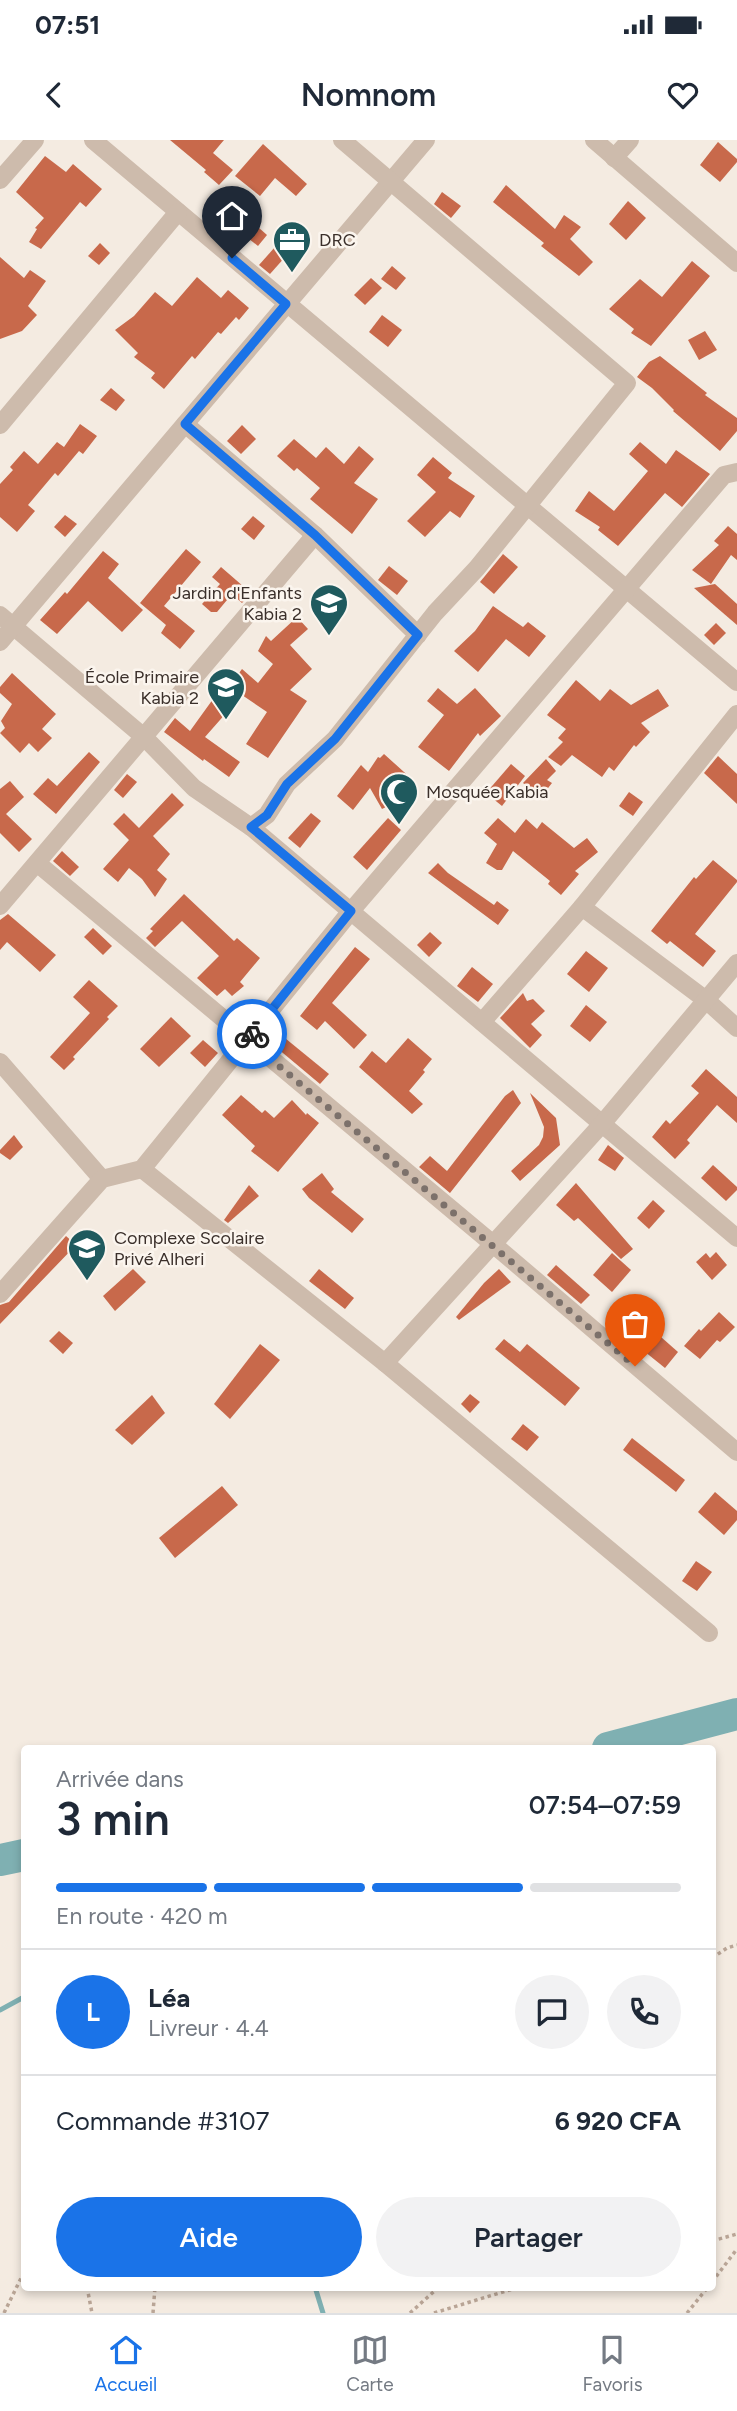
<!DOCTYPE html>
<html lang="fr">
<meta charset="utf-8">
<style>
body{margin:0;font-family:Figtree,sans-serif;background:#f2f2f3;color:#1f2937;height:100vh;display:flex;flex-direction:column;font-size:26px;white-space:nowrap}
*{box-sizing:border-box;margin:0}
p{font-size:23px;color:#747a83}
.icon{flex:none;width:38px;height:38px;fill:none;stroke:currentColor;stroke-width:2;stroke-linecap:round;stroke-linejoin:round}
.map{position:relative;flex:1;overflow:hidden}
.drawer{position:absolute;left:21px;top:1605px;width:695px;height:546px;display:flex;flex-direction:column;background:#fff;border-radius:7px;box-shadow:0 4px 10px #0003}
.drawer>*{flex:none}
.pin{position:absolute;display:grid;place-items:center;width:60px;height:60px;color:#fff;margin:-72px -30px;border-radius:50% 50% 50% 0;rotate:-45deg;box-shadow:0 0 7px #0007}
.pin .icon{rotate:45deg}
.courier{position:absolute;display:grid;place-items:center;width:70px;height:70px;margin:-35px;border:5px solid #1a73e8;border-radius:50%;background:#fff;color:#222;box-shadow:0 2px 9px #0007}
.headline em{font-style:normal;font-weight:600}
.headline div{display:flex;flex-direction:column-reverse}
.headline{display:flex;align-items:center;justify-content:space-between;height:119px;padding:0 35px}
h1{font-size:46px;font-weight:600;line-height:52px}
.bar{display:grid;grid-template-columns:repeat(4,1fr);gap:10px 7px;align-content:center;height:84px;padding:0 35px}
.bar i{height:9px;border-radius:5px;background:#e0e1e3}
.bar .active{background:#1a73e8}
.bar p{grid-column:span 4}
.line{display:flex;align-items:center;gap:18px;padding:0 35px;border-top:2px solid #e0e1e3}
.line div{flex:1}
.round{display:grid;place-items:center;flex:none;width:74px;height:74px;border-radius:37px;background:#f2f2f3}
.action{display:flex;gap:14px;margin-top:auto;padding:14px 35px}
.action a{flex:1;height:80px;border-radius:42px;background:#1a73e8;color:#fff;font-size:28px;font-weight:600;line-height:80px;text-align:center}
.action a+a{background:#f2f2f3;color:#1f2937}
.status{display:flex;justify-content:space-between;align-items:center;height:49px;padding:0 35px;background:#fff;direction:ltr}
.status svg{height:19px;fill:currentColor}
header{display:flex;justify-content:space-between;align-items:center;height:91px;padding:0 35px;background:#fff;font-size:32px;font-weight:600}
.menu{display:flex;justify-content:space-around;align-items:center;height:98px;border-top:2px solid #e0e1e3;background:#fff;font-size:19px;color:#747a83}
.menu a{display:grid;justify-items:center;gap:4px}
.menu .active{color:#1a73e8}
.map>svg:first-child{display:block}
.lines{fill:none;stroke-linecap:round;stroke-linejoin:round}
.stream{stroke:#7fb0b2;stroke-width:5}
.river{stroke:#7fb0b2;stroke-width:32}
.building{fill:#c8694b}
.path{stroke:#b9a596;stroke-width:3.5;stroke-dasharray:3.5 3.5;stroke-linecap:butt}
.minor{stroke:#cdbbac;stroke-width:18}
.done{stroke:#7c716b;stroke-width:7;stroke-dasharray:0 12.6}
.route{stroke:#1a73e8;stroke-width:9}
.labels{text-anchor:middle;dominant-baseline:central;stroke-width:5;stroke-linejoin:round;paint-order:stroke}
.poi-label{font-size:18px;fill:#3b302b;stroke:#fbf5ee;text-anchor:start}
</style>
<div class="status"><b>07:51</b><svg viewBox="0 0 49 12"><path d="M0 12V9h3v3zM5 12V6h3v6zM10 12V3h3v9zM15 12V0h3v12zM26 1h20v11H26zM47 4h2v5h-2z"/></svg></div>
<header><svg class="icon" aria-label="back" viewBox="0 0 24 24"><path d="M15 5l-7 7 7 7"/></svg>Nomnom<svg class="icon" aria-label="heart" viewBox="0 0 24 24"><path d="M12 20l-8-8c-3-5 5-10 8-4 3-6 11-1 8 4z"/></svg></header>
<div class="map">
<svg width="737" height="2173" viewBox="0 0 737 2173">
<rect width="100%" height="100%" fill="#f4ebe1"/>
<g class="lines">
<g class="stream">
<path d="M0,1870l24,-13"/>
<path d="M315,2147l8,26"/>
</g>
<g class="river">
<path d="M608,1608l129,-34"/>
<path d="M0,1720l24,-5"/>
</g>
</g>
<g class="building">
<path d="M170,0h54l-11,13 20,17 -14,15 -15,-13 2,-2z"/>
<path d="M718,2l19,17v3l-17,20 -20,-17z"/>
<path d="M263,4l44,40 -11,12 -21,-18 -15,18 -25,-20z"/>
<path d="M45,16l21,16 7,-8 29,25 -16,18 -6,-5 -39,47 -12,-7 8,-13 -2,-1 9,-10 -28,-26z"/>
<path d="M506,45l49,44 9,-14 17,12 -11,12 23,23 -14,14 -38,-30 3,-3 -51,-41z"/>
<path d="M442,52l19,14 -10,12 -17,-14z"/>
<path d="M628,61l18,17 -20,22 -17,-16z"/>
<path d="M249,79l18,16 -9,11 -19,-15z"/>
<path d="M100,103l10,10 -11,12 -11,-9z"/>
<path d="M275,107l11,9 -16,18 -11,-9z"/>
<path d="M0,117l24,21 6,-8 16,11 -18,25 9,9 -15,16 -22,8z"/>
<path d="M692,121l18,15 -59,70 -20,-13 3,-4 -25,-20 31,-30 22,18z"/>
<path d="M392,126l14,12 -10,12 -15,-11z"/>
<path d="M197,137l24,21 7,-8 21,18 -10,12 -3,-3 -15,17 -3,-2 -23,27 -3,-3 -28,33 -13,-11 4,-5 -21,-16 4,-4 -23,-23 19,-14 21,-24 17,14z"/>
<path d="M371,138l11,10 -17,17 -11,-10z"/>
<path d="M382,175l20,15 -14,17 -19,-15z"/>
<path d="M705,191l12,19 -18,10 -11,-20z"/>
<path d="M660,216l47,37 -2,2 32,23v13l-17,20 -47,-40 1,-1 -22,-22 -15,-11 12,-15z"/>
<path d="M111,248l14,12 -9,11 -16,-11z"/>
<path d="M80,284l17,12 -14,18 -4,-3 -21,25 -3,-3 -27,32 7,6 -18,21 -17,-15v-33l13,-14 -3,-3 14,-16 14,13 19,-22 7,5z"/>
<path d="M242,285l14,14 -15,15 -14,-13z"/>
<path d="M294,299l22,19 10,-11 18,17 15,-18 15,13 -20,24 24,16 -26,35 -42,-35 10,-11 -23,-20 -3,3 -17,-15z"/>
<path d="M640,302l26,22 10,-14 34,24 -28,33 -17,-14 -47,53 -20,-16 2,-3 -25,-16 14,-20 25,20 34,-40 -19,-17z"/>
<path d="M433,317l19,16 -4,5 27,18 -15,22 -10,-7 -25,26 -18,-16 29,-29 -19,-17z"/>
<path d="M65,375l12,9 -12,13 -11,-10z"/>
<path d="M253,376l12,10 -11,14 -13,-11z"/>
<path d="M728,386l9,8v26l-6,-5 -20,29 -19,-14 27,-25 -5,-4z"/>
<path d="M186,409l15,13 -37,44 31,25 -15,18 -19,-16 5,-8 -26,-22z"/>
<path d="M103,411l16,13 -11,14 35,32 -21,22 -34,-31 -31,33 -17,-14 25,-28 2,2z"/>
<path d="M503,414l15,13 -24,27 -14,-12z"/>
<path d="M389,426l19,15 -11,14 -19,-15z"/>
<path d="M221,427l30,26 -9,10 -10,-9 -15,18h-6l-9,-8 18,-20 -8,-7z"/>
<path d="M715,444l22,20v21l-43,-37z"/>
<path d="M493,466l30,21 5,-5 18,14 -17,21 -23,-18 -28,33 -24,-21 21,-20z"/>
<path d="M297,477l11,12 -18,16 22,24 -22,21 17,11 -39,57 -22,-14 21,-32 -25,-17 -37,42 35,25 -11,15 -25,-18 -1,2 -39,-29 11,-14 15,13 31,-43 5,3 16,-22 16,14 15,-19 -15,-13 8,-15 5,5z"/>
<path d="M716,483l10,10 -12,12 -10,-10z"/>
<path d="M12,533l44,41 -14,15 10,9 -14,14 -9,-9 -9,10 -20,-20 5,-5 -4,-7 11,-17 -12,-11v-6z"/>
<path d="M576,540l24,21 10,-12 21,16 27,-16 11,17 -28,17 9,9 -14,15 -2,-2 -20,26 -5,-4 -7,10 -30,-22 -11,11 -13,-9 15,-15 -5,-4 8,-9 -19,-14z"/>
<path d="M438,548l19,16 18,-16 26,28 -21,20 -2,-3 -29,38 -31,-24 26,-32 -17,-14z"/>
<path d="M89,612l11,10 -44,52 -23,-20 15,-16 9,8z"/>
<path d="M384,614l30,27 -20,22 -12,6 -12,-21 -17,22 -16,-14 24,-31 7,7 10,-15 2,1z"/>
<path d="M718,616l19,18v30l-33,-31z"/>
<path d="M546,619l10,12 -9,9 5,3 -11,14 -18,-14z"/>
<path d="M511,624l14,12 -23,30 -16,-13z"/>
<path d="M127,634l10,8 -14,16 -9,-8z"/>
<path d="M10,641l14,16 -18,17 26,25 -13,13 -19,-19v-44z"/>
<path d="M629,652l14,10 -10,14 -14,-10z"/>
<path d="M172,653l12,12 -31,31 17,18 -13,16 10,9 -12,18 -13,-18 -13,-11 -11,14 -15,-13 26,-29 -16,-16 11,-11 15,15z"/>
<path d="M311,673l10,8 -21,27 -12,-10z"/>
<path d="M388,678l13,12 -34,40 -14,-13z"/>
<path d="M498,678l17,15 11,-14 11,10 5,-7 32,26 13,-10 11,14 -23,19 4,3 -18,21 -13,-11 2,-3 -37,-30 -11,19h-5l-11,-7 11,-19 -13,-11z"/>
<path d="M62,711l17,16 -9,9 -17,-15z"/>
<path d="M713,720l24,20v2l-42,52 21,17 -13,16 -33,-26 -3,3 -16,-13 43,-54 2,2z"/>
<path d="M438,723l10,10 46,32 3,-4 12,9 -11,15 -70,-52z"/>
<path d="M184,754l50,47 3,-3 23,20 -20,24 4,4 -12,10 -7,-7 -8,7 -20,-18 22,-22 -37,-35 -27,26 -9,-9 7,-7 -3,-2z"/>
<path d="M8,774l48,41 -16,17 -33,-30 -7,8v-30z"/>
<path d="M93,788l19,18 -9,9 -19,-18z"/>
<path d="M430,792l12,11 -13,14 -12,-12z"/>
<path d="M355,807l15,12 -38,44 35,32 -13,14 -29,-28 -8,9 -17,-14z"/>
<path d="M586,811l22,17 -19,24 -22,-18z"/>
<path d="M472,827l21,17 -15,18 -21,-16z"/>
<path d="M89,840l29,26 -11,11 2,2 -36,38 2,2 -11,11 -14,-13 40,-44 -17,-16z"/>
<path d="M523,853l4,8 6,-2 12,12 -14,13 11,11 -12,13 -30,-30z"/>
<path d="M586,865l21,17 -17,20 -20,-16z"/>
<path d="M171,877l20,19 -32,31 -19,-18z"/>
<path d="M280,894l49,40 -9,10 -49,-41z"/>
<path d="M408,898l24,21 -9,11 2,2 -16,19 14,13 -11,10 -53,-47 13,-16 14,12z"/>
<path d="M203,900l15,13 -13,14 -15,-14z"/>
<path d="M706,929l31,28v26l-20,-18 -30,35 3,3 -15,16 -23,-22 14,-17 4,4 29,-31 -8,-7z"/>
<path d="M513,950l8,13 -71,90 -31,-26 11,-11 17,15 58,-75z"/>
<path d="M530,953l26,25 4,27 -40,36 -9,-10 28,-26 4,-8 1,-10z"/>
<path d="M241,955l21,18 3,-3 9,8 18,-18 14,15 1,-2 12,10 -41,49 -27,-21 4,-5 -33,-31z"/>
<path d="M14,995l9,12 -13,13 -10,-7v-3z"/>
<path d="M608,1005l16,13 -9,13 -17,-11z"/>
<path d="M713,1025l24,22v3l-11,11 -25,-23z"/>
<path d="M322,1033l12,16 -3,3 33,27 -12,14 -43,-35 -7,-9z"/>
<path d="M576,1043l57,66 -12,10 -43,-41 -4,3 -18,-16z"/>
<path d="M249,1045l10,11 -31,27 -4,-3z"/>
<path d="M653,1060l12,11 -16,18 -12,-11z"/>
<path d="M66,1096l10,9 -76,79v-19l9,-3z"/>
<path d="M716,1112l11,13 -15,15 -16,-18 10,-9 4,5z"/>
<path d="M612,1113l19,17 -19,22 -19,-17z"/>
<path d="M556,1125l34,30 -9,9 -34,-29z"/>
<path d="M133,1129l13,13 -31,29 -12,-15z"/>
<path d="M319,1129l35,29 -9,11 -36,-28z"/>
<path d="M499,1129l12,13 -52,38 -3,-3 28,-34z"/>
<path d="M719,1172l16,15 -15,15 -3,-2 -17,19 -16,-13 15,-17 2,2z"/>
<path d="M644,1182l34,30 -13,16 -36,-29z"/>
<path d="M59,1191l14,12 -10,11 -14,-13z"/>
<path d="M504,1199l16,13 7,-8 53,44 -15,18 -70,-57z"/>
<path d="M260,1204l20,16 -50,59 -16,-15z"/>
<path d="M470,1254l10,8 -10,11 -9,-9z"/>
<path d="M152,1255l13,18 -33,32 -17,-15z"/>
<path d="M523,1284l16,13 -12,14 -16,-12z"/>
<path d="M632,1298l53,42 -9,12 -53,-42z"/>
<path d="M222,1346l16,19 -63,53 -16,-20z"/>
<path d="M715,1352l22,19v9l-13,15 -26,-23z"/>
<path d="M696,1421l16,11 -15,19 -15,-10z"/>
</g>
<g class="lines">
<g class="path">
<path d="M712,1818l15,-10 10,-3"/>
<path d="M712,2101l25,-7"/>
<path d="M712,2142l25,-33"/>
<path d="M87,2147l5,26"/>
<path d="M4,2173l20,-41"/>
<path d="M153,2173l2,-26"/>
<path d="M410,2173l29,-26"/>
<path d="M434,2173l85,-26"/>
<path d="M687,2173l21,-26"/>
</g>
<g class="minor">
<path d="M93,0l644,542"/>
<path d="M594,0l143,123"/>
<path d="M614,18l16,-18"/>
<path d="M0,40l35,-40"/>
<path d="M185,284l130,111 103,100"/>
<path d="M0,285l178,-213"/>
<path d="M0,475l144,122 50,51 57,39 486,411"/>
<path d="M0,502l426,-502"/>
<path d="M251,687l16,-12 20,-31 48,-45 100,-126 42,-45 150,-185 -285,-243"/>
<path d="M37,723l456,381 244,208"/>
<path d="M0,766l315,-371"/>
<path d="M582,767l124,93 31,28"/>
<path d="M482,882l100,-115 155,-193"/>
<path d="M0,922l102,117"/>
<path d="M142,1029l243,194 324,270"/>
<path d="M0,1154l102,-115 40,-10 209,-258 373,-436 13,-3"/>
<path d="M385,1223l217,-239 135,-161"/>
</g>
</g>
<g class="lines">
<path class="done" d="M252,894l-5,5 388,327"/>
<path class="route" d="M232,118l54,46 -101,120 130,111 103,100 -83,104 -48,45 -20,31 -16,12 100,84 -99,123"/>
</g>
<defs>
<symbol id="office-pin" viewBox="-11 -11 22 30"><path d="M0 17L-7.5 6A9.5 9.5 0 1 1 7.5 6Z" fill="#1f5a5e" stroke="#fbf5ee"/><path d="M-6-3h4V-5.5h4V-3h4V5H-6ZM-1-4.5V-3h2v-1.5ZM-6 0V1H6V0Z" fill="#fff"/></symbol>
<symbol id="school-pin" viewBox="-11 -11 22 30"><path d="M0 17L-7.5 6A9.5 9.5 0 1 1 7.5 6Z" fill="#1f5a5e" stroke="#fbf5ee"/><path d="M0-5L7-2L0 1L-7-2ZM-4 1L0 2.5L4 1V4Q0 6-4 4Z" fill="#fff"/></symbol>
<symbol id="mosque-pin" viewBox="-11 -11 22 30"><path d="M0 17L-7.5 6A9.5 9.5 0 1 1 7.5 6Z" fill="#1f5a5e" stroke="#fbf5ee"/><path d="M3.5-4.9A6 6 0 1 0 3.5 4.9A5 5 0 1 1 3.5-4.9Z" fill="#fff"/></symbol>
</defs>
<g fill-rule="evenodd">
<use href="#office-pin" x="270" y="78" width="44" height="60"/>
<use href="#school-pin" x="307" y="441" width="44" height="60"/>
<use href="#school-pin" x="204" y="525" width="44" height="60"/>
<use href="#mosque-pin" x="377" y="630" width="44" height="60"/>
<use href="#school-pin" x="65" y="1086" width="44" height="60"/>
</g>
<g class="labels">
<g class="poi-label">
<text x="319" y="100">DRC</text>
<text x="302" y="453" text-anchor="end">Jardin d'Enfants<tspan x="302" dy="21">Kabia 2</tspan></text>
<text x="199" y="537" text-anchor="end">École Primaire<tspan x="199" dy="21">Kabia 2</tspan></text>
<text x="426" y="652">Mosquée Kabia</text>
<text x="114" y="1098">Complexe Scolaire<tspan x="114" dy="21">Privé Alheri</tspan></text>
</g>
</g>
</svg>
<div class="pin" style="left:635px;top:1226px;background:#ea580c"><svg class="icon" aria-label="bag" viewBox="0 0 24 24"><path d="M5 8h14l-1 12H6zM9 8a3 3 0 0 1 6 0"/></svg></div>
<div class="pin" style="left:232px;top:118px;background:#1f2937"><svg class="icon" aria-label="home" viewBox="0 0 24 24"><path d="M3 11l9-7 9 7M6 9v11h12V9"/></svg></div>
<div class="courier" style="left:252px;top:894px"><svg class="icon" aria-label="bike" viewBox="0 0 24 24"><circle cx="6" cy="16" r="4"/><circle cx="18" cy="16" r="4"/><path d="M6 16l4-8h5l3 8M10 8l3 8H6M13 5h3"/></svg></div>
<section class="drawer">
<div class="headline"><div><h1>3 min</h1><p>Arrivée dans</p></div><em>07:54–07:59</em></div>
<div class="bar"><i class="active"></i><i class="active"></i><i class="active"></i><i></i><p>En route · 420 m</p></div>
<div class="line" style="height:126px"><b class="round" style="background:#1a73e8;color:#fff">L</b><div><b>Léa</b><p>Livreur · 4.4</p></div><a class="round"><svg class="icon" aria-label="chat" viewBox="0 0 24 24"><path d="M4 5h16v11H9l-5 4z"/></svg></a><a class="round"><svg class="icon" aria-label="phone" viewBox="0 0 24 24"><path d="M5 4h4l2 5-3 2q2 4 5 5l2-3 5 2v4C11 20 4 13 5 4z"/></svg></a></div>
<div class="line" style="height:91px"><div>Commande #3107</div><b>6 920 CFA</b></div>
<div class="action"><a>Aide</a><a>Partager</a></div>
</section>
</div>
<nav class="menu">
<a class="active"><svg class="icon" aria-label="home" viewBox="0 0 24 24"><path d="M3 11l9-7 9 7M6 9v11h12V9"/></svg>Accueil</a>
<a><svg class="icon" aria-label="map" viewBox="0 0 24 24"><path d="M3 6l6-2 6 2 6-2v14l-6 2-6-2-6 2zM9 4v14M15 6v14"/></svg>Carte</a>
<a><svg class="icon" aria-label="saved" viewBox="0 0 24 24"><path d="M7 4h10v16l-5-4-5 4z"/></svg>Favoris</a>
</nav>
